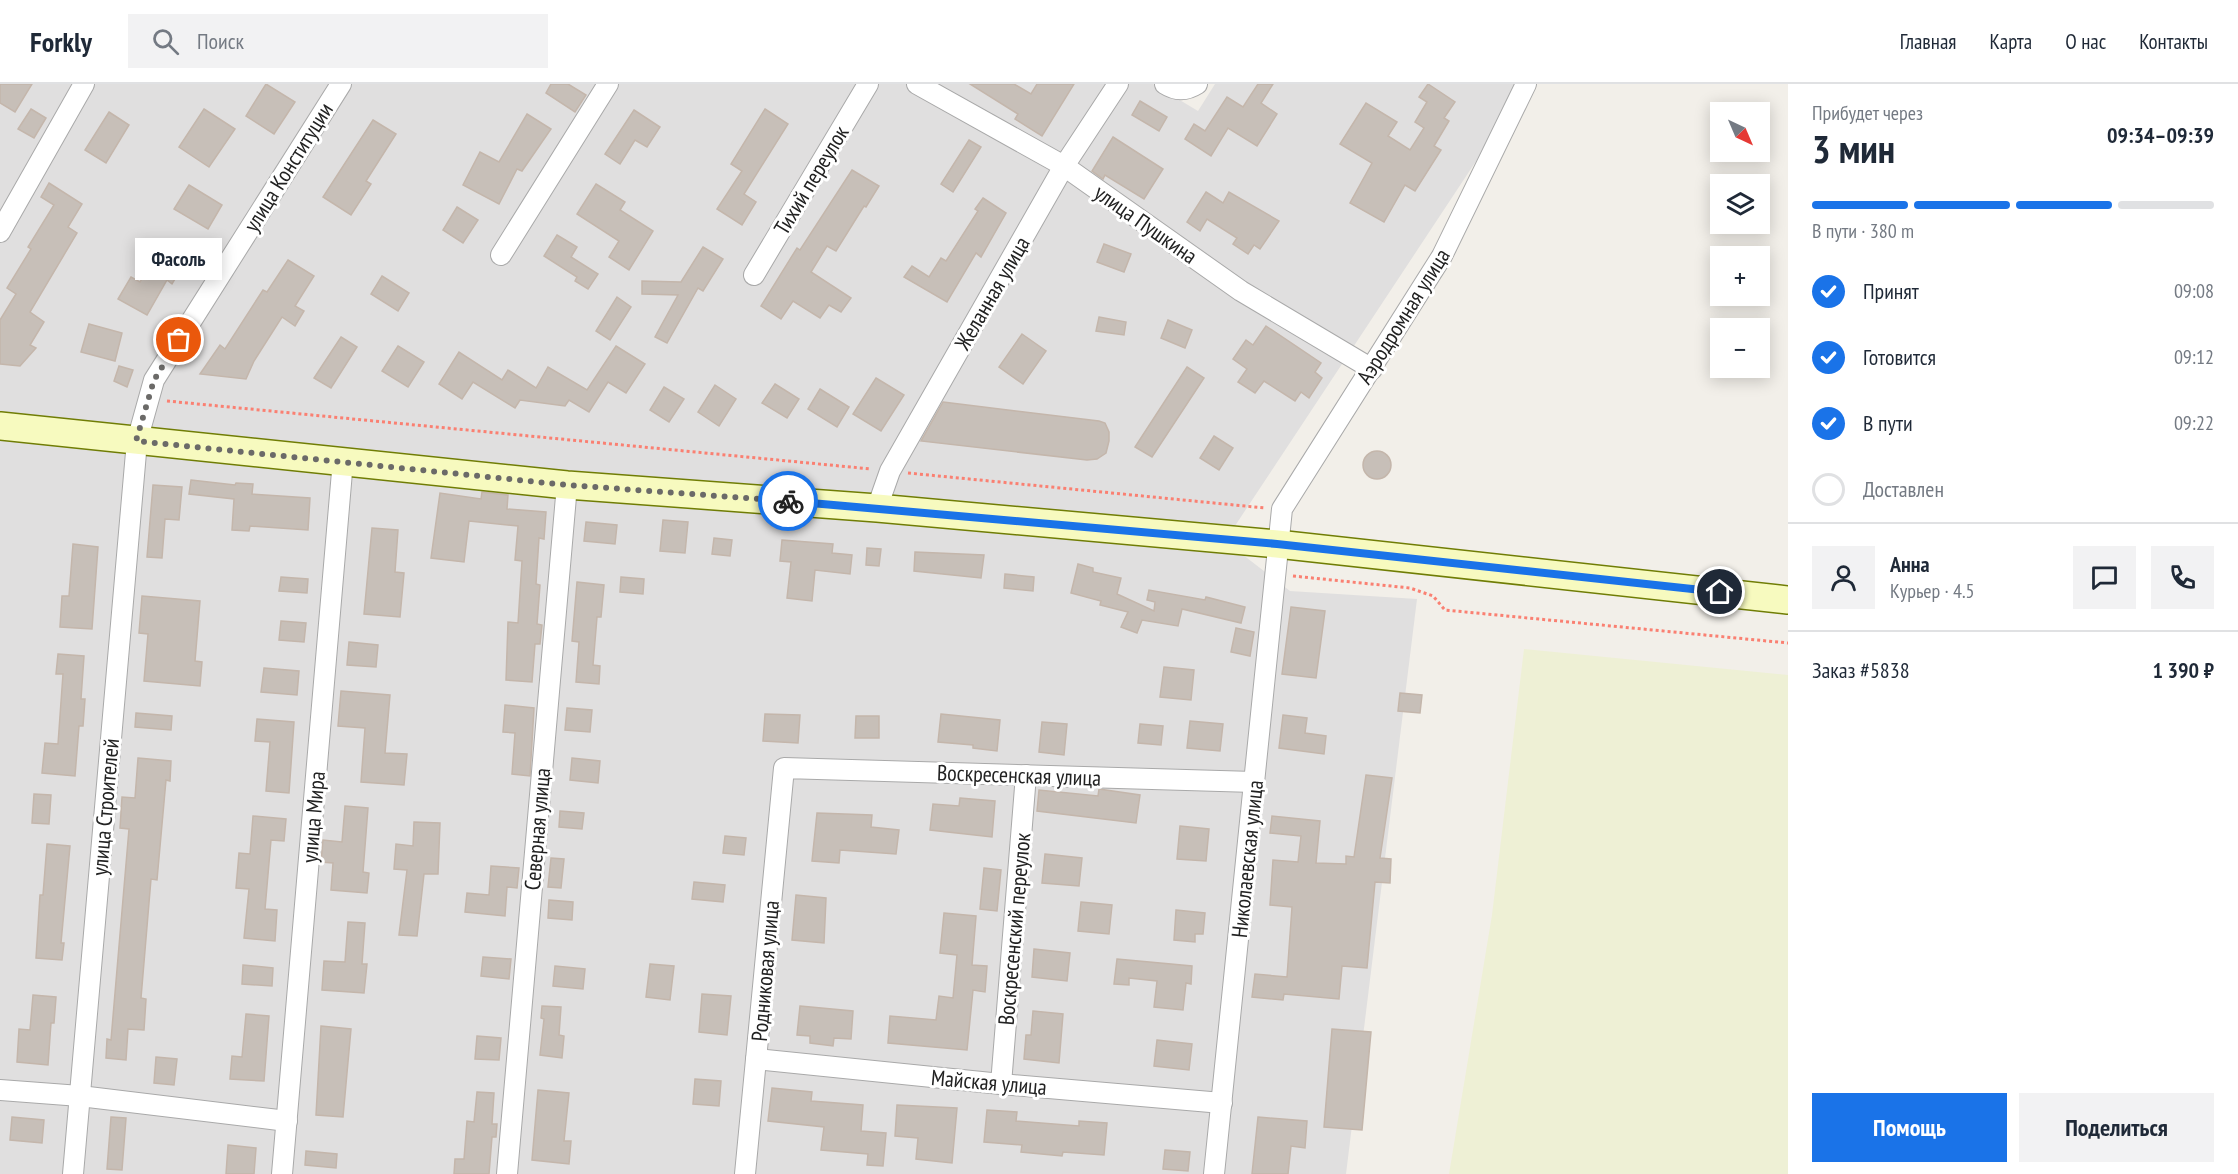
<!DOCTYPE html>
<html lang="ru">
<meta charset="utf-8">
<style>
body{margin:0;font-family:"PT Sans Narrow",sans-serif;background:#f2f2f3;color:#1f2937;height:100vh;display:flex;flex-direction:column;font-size:22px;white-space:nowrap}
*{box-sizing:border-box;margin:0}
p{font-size:20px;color:#747a83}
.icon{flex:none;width:33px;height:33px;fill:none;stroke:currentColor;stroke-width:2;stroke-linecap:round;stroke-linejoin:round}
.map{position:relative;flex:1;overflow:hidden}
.details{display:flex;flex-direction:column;background:#fff;width:450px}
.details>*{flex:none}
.needle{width:39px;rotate:136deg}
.buttons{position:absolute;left:1710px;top:18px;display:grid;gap:12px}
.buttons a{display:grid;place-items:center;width:60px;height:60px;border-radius:0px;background:#fff;box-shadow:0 3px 15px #0003;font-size:30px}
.pin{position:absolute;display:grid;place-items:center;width:51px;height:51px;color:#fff;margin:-26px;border:3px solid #fff;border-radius:50%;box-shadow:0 2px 6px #0007}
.courier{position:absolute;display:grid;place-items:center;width:60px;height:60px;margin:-30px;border:4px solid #1a73e8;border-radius:50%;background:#fff;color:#222;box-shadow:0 2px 8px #0007}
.bubble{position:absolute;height:42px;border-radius:0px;background:#fff;box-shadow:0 3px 15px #0003;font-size:20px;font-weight:800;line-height:42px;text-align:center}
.overview em{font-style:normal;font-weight:800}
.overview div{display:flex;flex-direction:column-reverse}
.overview{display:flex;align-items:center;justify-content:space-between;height:102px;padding:0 24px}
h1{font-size:39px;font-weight:800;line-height:45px}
.bar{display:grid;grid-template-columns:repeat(4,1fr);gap:9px 6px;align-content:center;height:72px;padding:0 24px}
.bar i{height:8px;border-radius:4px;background:#e0e1e3}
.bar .current{background:#1a73e8}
.bar p{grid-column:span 4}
.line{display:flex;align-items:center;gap:15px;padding:0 24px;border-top:2px solid #e0e1e3}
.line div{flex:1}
.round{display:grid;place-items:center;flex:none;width:63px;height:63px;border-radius:0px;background:#f2f2f3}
ol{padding:0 24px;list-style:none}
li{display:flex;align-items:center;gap:18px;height:66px}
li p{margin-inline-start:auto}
li .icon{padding:6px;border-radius:50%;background:#1a73e8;color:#fff;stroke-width:4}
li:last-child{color:#747a83}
li i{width:33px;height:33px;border:3px solid #e0e1e3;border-radius:50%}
.action{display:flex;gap:12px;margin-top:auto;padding:12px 24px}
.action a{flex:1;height:69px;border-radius:0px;background:#1a73e8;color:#fff;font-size:24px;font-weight:800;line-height:69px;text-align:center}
.action a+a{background:#f2f2f3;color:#1f2937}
header{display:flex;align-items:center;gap:36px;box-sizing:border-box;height:84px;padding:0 30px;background:#fff;border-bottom:2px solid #e0e1e3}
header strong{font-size:28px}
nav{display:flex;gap:33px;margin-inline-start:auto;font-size:21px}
.search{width:420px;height:54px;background:#f2f2f3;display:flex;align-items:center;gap:15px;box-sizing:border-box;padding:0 21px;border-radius:0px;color:#747a83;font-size:22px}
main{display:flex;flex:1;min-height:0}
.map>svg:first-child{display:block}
.residential{fill:#e0dfdf}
.farmland{fill:#eef0d5}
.building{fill:#c7bfb8;stroke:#c4b6ab;stroke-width:1.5}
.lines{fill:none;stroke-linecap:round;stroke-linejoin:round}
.street-casing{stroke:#a9a9a9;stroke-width:22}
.secondary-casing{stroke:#707d05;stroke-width:30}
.path{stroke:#fa8072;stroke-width:3;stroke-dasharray:3 3;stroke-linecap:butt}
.street{stroke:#fff;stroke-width:20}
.secondary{stroke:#f7fabf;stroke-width:27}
.done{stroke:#6b6a68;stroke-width:6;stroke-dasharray:0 10.8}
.route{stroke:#1a73e8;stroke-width:8}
.labels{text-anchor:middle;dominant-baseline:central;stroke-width:6;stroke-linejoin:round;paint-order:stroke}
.street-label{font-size:22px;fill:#222;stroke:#fff}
</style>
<header>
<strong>Forkly</strong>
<div class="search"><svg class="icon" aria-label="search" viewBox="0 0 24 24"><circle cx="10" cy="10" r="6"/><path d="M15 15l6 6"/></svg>Поиск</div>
<nav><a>Главная</a><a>Карта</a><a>О нас</a><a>Контакты</a></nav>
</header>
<main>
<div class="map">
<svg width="1788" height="1090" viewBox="0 0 1788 1090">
<rect width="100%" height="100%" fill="#f2efe9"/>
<path class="residential" d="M0,0h1153l45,27 17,-27h312l-302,457 65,50 127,8 -71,575h-1346z"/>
<path class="farmland" d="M1524,565l264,26v499h-339l43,-259z"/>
<g class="building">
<path d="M0,0h32l-17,28 -15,-9z"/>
<path d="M266,0l29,18 -21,32 -28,-18z"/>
<path d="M551,0h17l18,11 -11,17 -29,-19z"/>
<path d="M970,0h44l17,10 6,-10h37l-32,52 -27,-17 3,-5z"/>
<path d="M1258,0h15l-12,19 16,11 -20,32 -29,-18 -17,28 -26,-17 9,-15 11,7 22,-34 16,10z"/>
<path d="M1428,0l27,18 -11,16 5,3 -15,25 7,4 -26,41 -10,-6 -21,37 -34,-19 22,-40 -32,-19 26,-41 31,19 -9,14 22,14 14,-22 -9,-6 12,-20 -8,-5z"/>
<path d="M1140,17l27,16 -8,14 -27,-16z"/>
<path d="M31,25l15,9 -12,20 -16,-9z"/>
<path d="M204,25l31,20 -26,38 -30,-20z"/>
<path d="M765,25l23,15 -44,70 12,8 -14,23 -25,-16 25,-38 -11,-7z"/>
<path d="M634,26l26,17 -13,20 -12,-7 -15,24 -15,-10z"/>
<path d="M109,28l20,13 -23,38 -21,-13z"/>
<path d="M527,30l24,15 -29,42 -5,-2 -18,35 -36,-19 17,-33 19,10z"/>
<path d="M373,36l23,14 -30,47 5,3 -20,31 -28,-18z"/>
<path d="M1113,53l50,32 -19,30 -39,-24 -2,4 -11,-8z"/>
<path d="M969,56l12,7 -28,45 -12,-8z"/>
<path d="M852,86l27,16 -13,21 -2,-1 -28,45 -9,-5 -16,26 40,26 -10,14 -12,-7 -9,13 -27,-17 -12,18 -20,-13 36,-58 3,2z"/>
<path d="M49,99l33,21 -14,23 9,6 -47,79 14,10 -14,23 6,3 -16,18 -20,-2v-44l16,-26 -9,-6 24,-39 -3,-2 26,-42 -13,-8z"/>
<path d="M596,100l29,18 -5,8 33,21 -24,39 -20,-13 10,-16 -42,-27z"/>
<path d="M189,101l33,20 -14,24 -34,-20z"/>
<path d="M1206,108l17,11 6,-11 50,29 -19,28 -6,-4 -6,9 -15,-10 4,-6 -30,-19 -7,12 -13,-9z"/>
<path d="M983,114l23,15 -25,44 -5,-4 -29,49 -43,-25 8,-11 17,11 12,-19 5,3 32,-50 -3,-2z"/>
<path d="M457,123l21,13 -15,23 -20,-13z"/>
<path d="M557,151l20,12 -6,10 27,17 -10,15 -13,-8 2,-4 -33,-21z"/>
<path d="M166,156l24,14 -18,30 -5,-4 -20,35 -29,-16 13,-22 9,5z"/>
<path d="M1104,160l27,10 -7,18 -27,-10z"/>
<path d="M703,163l20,12 -20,32 -5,-3 -31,55 -12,-6 23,-42 -36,-1v-13l39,1z"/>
<path d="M288,176l26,16 -19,30 9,5 -9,15 -13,-9 -28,44 -8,18 -46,-5 20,-29 5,4 38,-59 4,2z"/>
<path d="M382,192l27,17 -11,18 -27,-17z"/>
<path d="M617,213l14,10 -21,33 -14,-9z"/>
<path d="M1099,233l27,5 -2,13 -28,-4z"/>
<path d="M1168,236l24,10 -7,18 -24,-10z"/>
<path d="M89,240l33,9 -7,28 -34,-9z"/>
<path d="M1266,242l55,37 -6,9 7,6 -13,20 -8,-6 -6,9 -31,-20 -9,12 -17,-11 9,-13 -14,-10 13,-19 7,5z"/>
<path d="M1022,250l24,17 -23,33 -24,-17z"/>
<path d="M341,253l16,10 -26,41 -17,-10z"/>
<path d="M398,262l26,16 -16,25 -26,-16z"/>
<path d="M616,262l29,18 -19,29 -18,-11 -19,30 -20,-12 -4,6 -45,-6 -5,8 -42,-26 -11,17 -23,-15 20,-32 43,28 6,-10 28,18 12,-21 39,23z"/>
<path d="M119,282l14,4 -6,17 -13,-6z"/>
<path d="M1187,283l17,11 -52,79 -17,-10z"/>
<path d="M876,294l28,17 -23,36 -28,-17z"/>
<path d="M775,300l24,15 -12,19 -25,-15z"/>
<path d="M715,301l21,14 -17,27 -21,-14z"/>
<path d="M664,303l20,12 -15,23 -19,-12z"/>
<path d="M820,305l29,18 -12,20 -29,-18z"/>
<path d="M943,318l156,19 6,2 4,9v9l-3,12 -9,6 -10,1 -166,-19z"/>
<path d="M1214,352l19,12 -14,22 -19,-12z"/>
<circle cx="1377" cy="381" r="14"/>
<path d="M191,396l44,5 1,-2 17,1 -1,10 58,4 -2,32 -58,-4 -1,5 -17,-1 2,-31 -45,-5z"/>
<path d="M153,401l29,2 -3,33 -14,-1 -3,39 -15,-1z"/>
<path d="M482,408l26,3 -1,14 39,3 -2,27 -5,-1 -3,46 4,1 -3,39 5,1 -2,19h-5l-3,38 -26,-2 2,-58 10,1 4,-62 -7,-1 3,-34 -49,-5 -5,41 -33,-4 9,-65 41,6z"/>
<path d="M663,436l25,2 -3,31 -25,-2z"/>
<path d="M586,438l31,3 -2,19 -31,-3z"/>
<path d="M372,444l26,2 -3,42 9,1 -4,44 -36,-3z"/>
<path d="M714,454l18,2 -2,16 -18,-2z"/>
<path d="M782,456l51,4 -1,9 20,2 -2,19 -35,-4 -3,31 -25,-3 4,-36 -11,-1z"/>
<path d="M73,460l25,3 -6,82 -32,-2 2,-31h7z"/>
<path d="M867,464l14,1 -2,17 -13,-1z"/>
<path d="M915,468l69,3 -3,23 -67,-7z"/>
<path d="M1078,480l15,4v4l28,6 -4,16 37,17 1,-9 -8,-2 2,-10 56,10 1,-3 39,10 -4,16 -59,-14 -4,17 -36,-6 -5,13 -16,-6 7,-15 -28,-7 1,-4 -30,-8z"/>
<path d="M1005,490l29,3 -1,14 -29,-3z"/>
<path d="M281,493l27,2 -1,14 -28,-2z"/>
<path d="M621,493l23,2 -1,15 -23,-2z"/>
<path d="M577,498l27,3 -3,32h-4l-4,48 7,1 -1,18 -23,-2 3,-40 -7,-1z"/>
<path d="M142,512l58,5 -5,60 7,1 -2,24 -56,-5 4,-47 -9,-1z"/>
<path d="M1291,523l34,4 -9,67 -34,-4z"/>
<path d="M281,537l25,2 -2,19 -25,-2z"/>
<path d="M1236,544l18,4 -4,24 -19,-4z"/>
<path d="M349,558l29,3 -2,22 -29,-2z"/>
<path d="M58,570l26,2 -3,43h4l-2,27h-4l-4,50 -33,-3 3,-30 13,1 5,-70h-7z"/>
<path d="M1164,583l30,3 -3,30 -31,-3z"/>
<path d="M264,584l35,3 -2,24 -36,-3z"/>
<path d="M341,607l49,4 -5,58 22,1 -3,31 -43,-3 4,-54 -27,-2z"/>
<path d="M1400,609l22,2 -2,18 -22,-2z"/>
<path d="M505,621l29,3 -4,68 -18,-2 3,-41 -12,-1z"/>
<path d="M567,624l25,2 -2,22 -25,-2z"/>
<path d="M136,629l36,3 -1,14 -36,-3z"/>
<path d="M765,630l35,1 -2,28 -35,-2z"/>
<path d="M941,630l59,6 -3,31 -24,-3v-3l-35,-3z"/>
<path d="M1283,631l24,3 -2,15 21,3 -2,18 -45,-6z"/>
<path d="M856,632h23v22h-24z"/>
<path d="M257,635l37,3 -5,71 -23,-2 4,-49 -15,-1z"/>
<path d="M1190,637l33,3 -3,27 -33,-3z"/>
<path d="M1042,638l25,2 -3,31 -25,-3z"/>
<path d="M1140,640l23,2 -2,19 -23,-2z"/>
<path d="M138,674l33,3 -1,20 -4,-1 -9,100 -6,-1 -10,119 5,1 -2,31 -16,-1 -2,31 -20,-2 1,-19 4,1 18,-211 -9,-1 2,-31 13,1z"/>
<path d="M572,674l28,3 -2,22 -28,-3z"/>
<path d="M1366,691l26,3 -12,80 11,1 -1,24 -15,-1 -8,86 -25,-2 -3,33 -55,-5 -1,6 -31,-3 3,-23 32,3 5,-70 -22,-2 3,-45 25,2 3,-26 -31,-3 2,-17 48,5 -4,42 30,1v-8l8,1z"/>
<path d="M1099,705l41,6 -4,28 -99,-12 2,-21 59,6z"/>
<path d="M34,710l17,1 -2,29 -17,-1z"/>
<path d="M960,714l35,3 -3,36 -62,-7 3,-26 26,2z"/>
<path d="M345,722l23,2 -5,64 6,1 -2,20 -36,-3 2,-27 -12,-1 2,-22 19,2z"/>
<path d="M560,727l24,2 -2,16 -23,-2z"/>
<path d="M817,729l55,2 -1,12 28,3 -3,24 -56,-4 -1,13 -27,-2z"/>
<path d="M253,732l33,3 -2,22 -13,-1 -6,69 12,1 -2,31 -31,-3 5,-49 -13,-1 3,-35 11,1z"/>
<path d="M414,738l26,1 -2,51h-14l-7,62 -18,-1 8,-65 -13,-1 2,-25 17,2z"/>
<path d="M1180,742l29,3 -3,32 -29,-2z"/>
<path d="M725,752l21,2 -2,17 -21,-2z"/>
<path d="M47,760l23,2 -9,97h3l-2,17 -26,-2 4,-63h3z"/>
<path d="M1045,770l37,4 -3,28 -37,-3z"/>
<path d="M551,774l13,1 -3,29 -13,-1z"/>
<path d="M491,782l28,2 -2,20 -10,-1 -2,29 -40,-4 2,-19 22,2z"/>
<path d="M984,784l17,2 -4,41 -17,-2z"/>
<path d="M694,798l31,3 -2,17 -31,-3z"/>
<path d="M796,811l30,3 -2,45 -32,-3z"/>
<path d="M549,816l24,2 -1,18 -24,-2z"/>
<path d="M1081,818l31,3 -3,29 -31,-3z"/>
<path d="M1176,826l29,3 -2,21h-8v8l-21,-2z"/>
<path d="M944,829l32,3 -4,49 15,1 -2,26 -12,-2 -6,60 -79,-7 2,-27 46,4 3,-24 14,2 4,-43 -17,-2z"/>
<path d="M348,838l17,1 -3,41h5l-3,29 -42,-3 2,-29 21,1z"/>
<path d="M1034,865l36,4 -3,28 -35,-4z"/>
<path d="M483,873l28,2 -2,20 -28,-3z"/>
<path d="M1117,875l75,7 -1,18 -5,-1 -3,27 -29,-3 3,-26 -28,-3v7l-15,-1z"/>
<path d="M650,880l24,2 -4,34 -24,-3z"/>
<path d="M243,881l30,3 -1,18 -30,-2z"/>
<path d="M555,882l30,3 -2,20 -30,-3z"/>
<path d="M702,910l29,2 -4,39 -28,-3z"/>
<path d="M33,911l23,2 -2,26h-3l-3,42 -31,-3 2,-33 11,1z"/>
<path d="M542,922l19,1 -2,28 5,1 -2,22 -22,-3 4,-36 -3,-1z"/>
<path d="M800,922l53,5 -2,28 -17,-1 -1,8 -23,-3v-7l-13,-1z"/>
<path d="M1033,927l30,3 -4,49 -35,-4 2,-24h5z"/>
<path d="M246,930l23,2 -5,65 -34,-2 2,-23 10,1z"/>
<path d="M321,942l30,3 -8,88 -27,-2z"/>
<path d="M1332,945l39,3 -9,98 -38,-3z"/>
<path d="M477,952l24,2 -2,22 -24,-1z"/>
<path d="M1157,956l35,4 -3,26 -35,-4z"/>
<path d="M156,973l21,2 -3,26 -20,-2z"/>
<path d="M695,995l26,2 -2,25 -26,-2z"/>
<path d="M772,1004l40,4 -1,9 52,4 -2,26 25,2 -3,33 -16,-1 1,-11 -47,-4 3,-23 -56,-6z"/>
<path d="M538,1006l31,3 -5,48h7l-2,23 -37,-4z"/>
<path d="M477,1008l17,1 -2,31h5l-1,13h-4l-3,37h-35l1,-15h9l3,-38 7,1z"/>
<path d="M897,1021l60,3 -5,55 -36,-4 2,-21 -23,-2z"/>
<path d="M987,1026l30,2 -1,9 63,5v-5l28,2 -3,32 -41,-3 -1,4 -41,-4 1,-7 -38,-3z"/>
<path d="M12,1033l32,3 -2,23 -32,-3z"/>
<path d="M111,1033l15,1 -4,52 -15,-1z"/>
<path d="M1258,1033l49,4 -2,27 -14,-2 -3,28h-36z"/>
<path d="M228,1061l28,3 -2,26h-28z"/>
<path d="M1165,1066l25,2 -2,19 -25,-2z"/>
<path d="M306,1067l31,3 -1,14 -31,-3z"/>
</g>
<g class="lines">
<defs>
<g id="street">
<path d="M917,0l147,82 177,125 131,78"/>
<path d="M1165,0c11,7 21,7 32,0"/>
<path d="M0,148l84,-148"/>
<path d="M501,171l107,-171"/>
<path d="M754,191l114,-191"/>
<path d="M877,424l13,-37 174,-305 54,-82"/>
<path d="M756,975l245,25 221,19"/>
<path d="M1001,1000l25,-309"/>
<path d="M0,1006l80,6 207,25"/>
<path d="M73,1090l64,-733 17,-61 187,-296"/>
<path d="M282,1090l61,-714"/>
<path d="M507,1090l60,-689"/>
<path d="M745,1090l39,-406 470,14"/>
<path d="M1214,1090l68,-665 160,-253 84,-172"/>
</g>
<path id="secondary" d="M0,342l567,59 310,23 400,36 511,56"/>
</defs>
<use href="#street" class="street-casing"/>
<use href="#secondary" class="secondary-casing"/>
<g class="path">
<path d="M167,317l704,68"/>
<path d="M908,389l357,35"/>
<path d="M1293,492l117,12 23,8 12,14 343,33"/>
</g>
<use href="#street" class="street"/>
<use href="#secondary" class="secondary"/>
</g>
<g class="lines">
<path class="done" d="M179,256l-25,40 -18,61 431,44 221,16"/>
<path class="route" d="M788,417l489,43 443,48"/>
</g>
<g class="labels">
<g class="street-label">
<text transform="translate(288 83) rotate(-58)">улица Конституции</text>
<text transform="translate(811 96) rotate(-59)">Тихий переулок</text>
<text transform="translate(1146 140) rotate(35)">улица Пушкина</text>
<text transform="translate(992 209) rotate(-60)">Желанная улица</text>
<text transform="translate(1403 232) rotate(-58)">Аэродромная улица</text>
<text transform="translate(1019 691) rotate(2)">Воскресенская улица</text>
<text transform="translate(105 723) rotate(-85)">улица Строителей</text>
<text transform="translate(313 733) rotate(-85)">улица Мира</text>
<text transform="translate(537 745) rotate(-85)">Северная улица</text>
<text transform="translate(1247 775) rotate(-84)">Николаевская улица</text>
<text transform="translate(1014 845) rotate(-85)">Воскресенский переулок</text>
<text transform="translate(765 887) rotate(-85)">Родниковая улица</text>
<text transform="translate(989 998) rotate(5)">Майская улица</text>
</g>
</g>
</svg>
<div class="buttons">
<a><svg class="needle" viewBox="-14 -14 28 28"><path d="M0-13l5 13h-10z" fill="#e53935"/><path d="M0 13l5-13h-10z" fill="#747a83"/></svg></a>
<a><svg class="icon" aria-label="layers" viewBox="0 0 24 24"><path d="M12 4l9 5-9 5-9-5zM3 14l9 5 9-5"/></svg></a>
<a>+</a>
<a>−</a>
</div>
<div class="pin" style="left:179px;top:256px;background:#ea580c"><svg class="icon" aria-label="bag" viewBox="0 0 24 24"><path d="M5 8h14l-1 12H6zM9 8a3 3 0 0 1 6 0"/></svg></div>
<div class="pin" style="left:1720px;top:508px;background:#1f2937"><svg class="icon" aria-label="home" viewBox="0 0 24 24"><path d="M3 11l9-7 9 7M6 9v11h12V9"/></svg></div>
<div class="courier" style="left:788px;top:417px"><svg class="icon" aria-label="bike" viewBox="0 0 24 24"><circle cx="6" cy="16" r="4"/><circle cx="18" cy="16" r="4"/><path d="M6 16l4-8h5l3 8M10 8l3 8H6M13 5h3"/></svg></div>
<div class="bubble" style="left:135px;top:154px;width:87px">Фасоль</div>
</div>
<section class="details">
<div class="overview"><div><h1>3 мин</h1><p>Прибудет через</p></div><em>09:34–09:39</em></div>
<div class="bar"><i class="current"></i><i class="current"></i><i class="current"></i><i></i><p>В пути · 380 m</p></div>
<ol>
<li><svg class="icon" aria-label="check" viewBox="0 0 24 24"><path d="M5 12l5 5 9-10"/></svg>Принят<p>09:08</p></li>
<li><svg class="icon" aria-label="check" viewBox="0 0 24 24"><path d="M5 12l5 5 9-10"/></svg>Готовится<p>09:12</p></li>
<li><svg class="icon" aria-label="check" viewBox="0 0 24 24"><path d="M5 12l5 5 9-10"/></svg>В пути<p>09:22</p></li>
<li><i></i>Доставлен</li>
</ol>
<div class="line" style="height:108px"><a class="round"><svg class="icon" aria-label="person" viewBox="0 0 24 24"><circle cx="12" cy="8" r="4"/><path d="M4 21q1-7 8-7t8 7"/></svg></a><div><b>Анна</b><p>Курьер · 4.5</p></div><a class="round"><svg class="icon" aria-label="chat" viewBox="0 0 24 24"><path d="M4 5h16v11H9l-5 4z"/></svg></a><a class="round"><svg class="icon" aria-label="phone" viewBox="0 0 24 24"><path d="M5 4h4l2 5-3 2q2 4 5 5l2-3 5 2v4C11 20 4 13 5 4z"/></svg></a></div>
<div class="line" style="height:78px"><div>Заказ #5838</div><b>1 390 ₽</b></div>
<div class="action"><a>Помощь</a><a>Поделиться</a></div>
</section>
</main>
